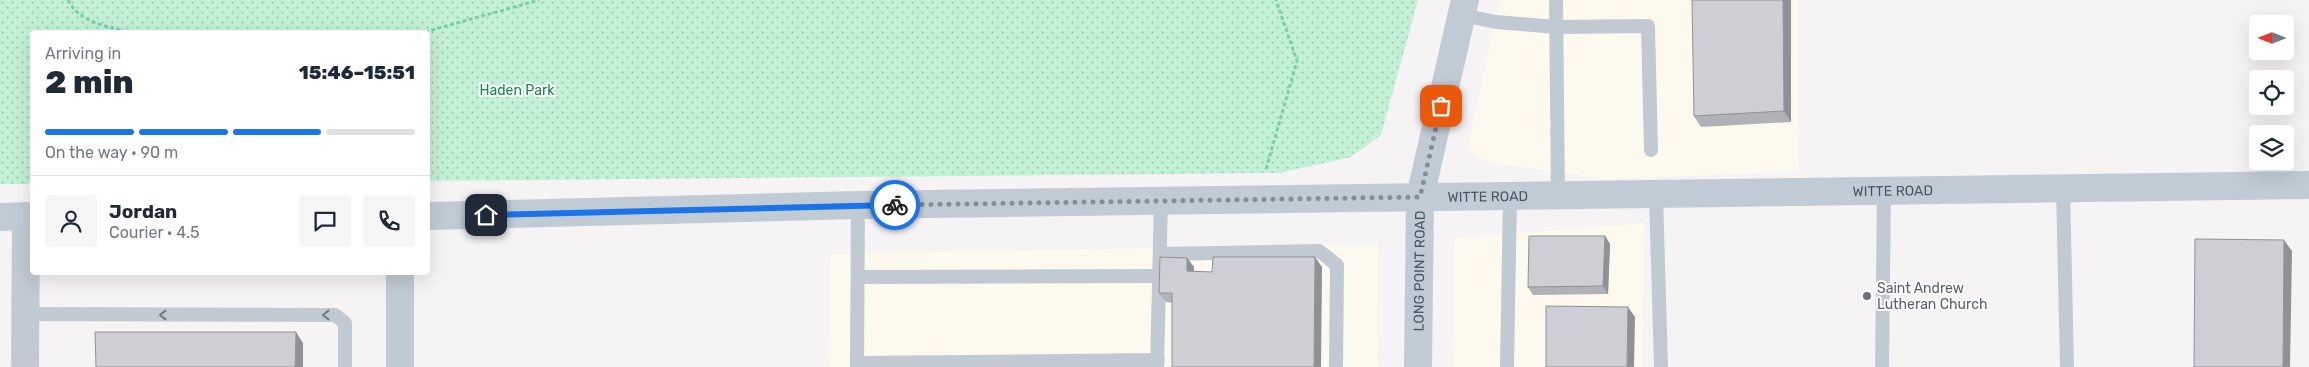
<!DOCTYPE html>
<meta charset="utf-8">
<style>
body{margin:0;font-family:Rubik,sans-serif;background:#f6f6f7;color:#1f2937;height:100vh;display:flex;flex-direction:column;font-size:19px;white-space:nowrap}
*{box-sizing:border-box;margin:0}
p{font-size:16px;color:#747a83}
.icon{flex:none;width:28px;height:28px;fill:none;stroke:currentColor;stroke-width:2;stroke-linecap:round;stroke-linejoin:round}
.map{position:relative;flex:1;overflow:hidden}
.drawer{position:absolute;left:30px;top:30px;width:400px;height:245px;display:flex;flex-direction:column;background:#fff;border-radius:5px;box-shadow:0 5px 20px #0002}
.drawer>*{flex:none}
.needle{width:32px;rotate:270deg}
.fabs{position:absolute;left:2249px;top:15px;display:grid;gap:10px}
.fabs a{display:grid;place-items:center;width:45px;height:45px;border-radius:5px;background:#fff;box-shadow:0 5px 20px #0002;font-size:25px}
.pin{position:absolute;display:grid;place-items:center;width:42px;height:42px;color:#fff;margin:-21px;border-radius:10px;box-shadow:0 2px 8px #0006}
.courier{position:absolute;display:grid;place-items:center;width:50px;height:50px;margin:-25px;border:4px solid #1a73e8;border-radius:50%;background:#fff;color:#222;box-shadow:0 1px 6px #0007}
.overview em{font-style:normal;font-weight:800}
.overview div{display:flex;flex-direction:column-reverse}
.overview{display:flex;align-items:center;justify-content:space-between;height:85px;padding:0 15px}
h1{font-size:32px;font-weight:800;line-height:38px}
.bar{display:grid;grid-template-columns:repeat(4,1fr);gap:8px 5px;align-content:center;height:60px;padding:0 15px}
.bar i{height:6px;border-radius:4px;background:#e0e1e3}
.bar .selected{background:#1a73e8}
.bar p{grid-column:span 4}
.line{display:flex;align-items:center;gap:12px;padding:0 15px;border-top:1px solid #e0e1e3}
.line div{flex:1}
.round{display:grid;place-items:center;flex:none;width:52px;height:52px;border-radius:5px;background:#f6f6f7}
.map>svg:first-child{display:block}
.commercial{fill:#fdf9ef}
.park{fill:url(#park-dots)}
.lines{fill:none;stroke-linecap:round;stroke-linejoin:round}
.path{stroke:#7ad0a6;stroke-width:3;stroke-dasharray:4 2.5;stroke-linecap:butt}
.lane{stroke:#c1cad2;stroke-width:14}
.street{stroke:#c1cad2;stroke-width:28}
.secondary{stroke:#c1cbd6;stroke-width:28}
.wall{fill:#b0b2b7}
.shaded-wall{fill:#909195}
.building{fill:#cdcfd5;stroke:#909195}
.oneway{stroke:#6e7983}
.done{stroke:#868d94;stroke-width:5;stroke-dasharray:0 9}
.route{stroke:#1a73e8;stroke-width:6}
.worship-dot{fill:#6b7280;stroke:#fff;stroke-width:2}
.labels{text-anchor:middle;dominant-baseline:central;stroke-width:4;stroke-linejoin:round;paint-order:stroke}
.park-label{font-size:14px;fill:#17864f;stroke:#fff}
.street-label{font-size:14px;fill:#4a5661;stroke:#fff}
.worship-label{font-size:14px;fill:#5b616d;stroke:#fff;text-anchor:start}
</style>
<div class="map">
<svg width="2309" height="367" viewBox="0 0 2309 367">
<defs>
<pattern id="park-dots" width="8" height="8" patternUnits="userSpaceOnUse" patternTransform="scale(1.25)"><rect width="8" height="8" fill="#c3f1d5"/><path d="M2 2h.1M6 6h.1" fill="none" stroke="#a0c6b0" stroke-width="1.8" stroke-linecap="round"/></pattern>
</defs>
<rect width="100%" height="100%" fill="#f5f3f3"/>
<g class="commercial">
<path d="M1500,0h298l1,172 -193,7 -117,-16 -22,-14z"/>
<path d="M1644,223l-1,144h-190l1,-129z"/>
<path d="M1378,244l-1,123h-548l1,-113z"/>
</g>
<path class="park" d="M0,0h1418l-37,135 -30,22 -72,16 -851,8v-149h-396v152h-32z"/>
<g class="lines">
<g class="path">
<path d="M68,0c11,22 37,26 60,32"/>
<path d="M425,32l114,-32"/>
<path d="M1266,169l31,-108 -21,-61"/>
</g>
<g class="lane">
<path d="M1556,0l2,195"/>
<path d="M1461,15l35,7 60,5 92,-1 3,124"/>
<path d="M2063,189l4,178"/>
<path d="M1656,194l5,173"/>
<path d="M1160,254l159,-3 18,14 -1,102"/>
<path d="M858,277l302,-1"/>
<path d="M25,314l310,1 10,8v44"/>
<path d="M857,363l301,-3"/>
<path d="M857,367l1,-162"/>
<path d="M1157,367l4,-166"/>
<path d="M1507,367l3,-171"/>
<path d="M1882,367l2,-176"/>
</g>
<g class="street">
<path d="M25,367l1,-151"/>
<path d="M400,367v-95"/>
</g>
<g class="secondary">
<path id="s1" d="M428,216l430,-11 1451,-20"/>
<path d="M0,217l32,-1"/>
<path id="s2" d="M1418,367l2,-170 45,-197"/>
</g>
</g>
<g class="wall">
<path d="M1791,0v122l-90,5 -7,-11z"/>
<path d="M1605,236l5,8 -2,50 -75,1 -5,-8z"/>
<path d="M1187,258l7,9v4l18,1 110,-5 -150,36 -6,-1 -7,-9z"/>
</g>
<g class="shaded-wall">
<path d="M1783,0h8v122l-7,-11z"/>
<path d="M1605,236l5,8 -2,50 -5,-8z"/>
<path d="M2284,240l8,11 -2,116h-7z"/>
<path d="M1315,257l7,10 -1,100h-7z"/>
<path d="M1187,258l7,9v14l-7,-10z"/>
<path d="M1628,307l7,10 -1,50h-7z"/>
<path d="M296,332l7,11v24h-8z"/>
</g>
<g class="building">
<path d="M1692,0h91l1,111 -90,5z"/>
<path d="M1529,236h76l-2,50 -75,1z"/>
<path d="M2195,239l89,1 -1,127h-89z"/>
<path d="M1160,257l27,1v13l25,1 1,-15h102l-1,110h-142v-74h-13z"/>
<path d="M1546,306l82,1 -1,60h-81z"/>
<path d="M95,332h201l-1,35h-199z"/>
</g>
<defs><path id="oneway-chevron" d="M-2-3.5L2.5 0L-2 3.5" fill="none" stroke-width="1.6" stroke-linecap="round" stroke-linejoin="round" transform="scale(1.25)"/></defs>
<g class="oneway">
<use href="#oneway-chevron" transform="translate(163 315) rotate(-180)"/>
<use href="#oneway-chevron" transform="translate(326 315) rotate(-180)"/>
</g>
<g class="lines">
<path class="done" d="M895,205l525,-8 21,-91"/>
<path class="route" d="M486,215l409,-10"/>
</g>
<circle class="worship-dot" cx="1867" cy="296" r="5"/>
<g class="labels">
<g class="park-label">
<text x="517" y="90">Haden Park</text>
</g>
<g class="street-label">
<text stroke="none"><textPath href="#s1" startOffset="1465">WITTE ROAD</textPath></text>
<text stroke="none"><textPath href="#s1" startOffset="1060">WITTE ROAD</textPath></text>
<text stroke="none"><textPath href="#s2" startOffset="96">LONG POINT ROAD</textPath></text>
</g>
<g class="worship-label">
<text x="1877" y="288">Saint Andrew<tspan x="1877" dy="16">Lutheran Church</tspan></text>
</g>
</g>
</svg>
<div class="fabs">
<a><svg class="needle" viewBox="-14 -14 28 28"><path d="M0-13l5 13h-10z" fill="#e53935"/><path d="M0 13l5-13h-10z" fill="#747a83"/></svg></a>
<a><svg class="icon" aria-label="locate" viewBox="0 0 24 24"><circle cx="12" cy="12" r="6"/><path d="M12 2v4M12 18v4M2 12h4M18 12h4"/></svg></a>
<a><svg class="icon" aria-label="layers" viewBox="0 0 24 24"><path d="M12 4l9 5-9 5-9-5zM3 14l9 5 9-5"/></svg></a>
</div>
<div class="pin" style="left:1441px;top:106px;background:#ea580c"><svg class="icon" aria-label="bag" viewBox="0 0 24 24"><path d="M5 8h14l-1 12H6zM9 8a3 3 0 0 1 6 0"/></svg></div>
<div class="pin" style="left:486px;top:215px;background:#1f2937"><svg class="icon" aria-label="home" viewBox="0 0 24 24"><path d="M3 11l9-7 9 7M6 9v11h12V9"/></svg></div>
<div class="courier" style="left:895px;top:205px"><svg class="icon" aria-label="bike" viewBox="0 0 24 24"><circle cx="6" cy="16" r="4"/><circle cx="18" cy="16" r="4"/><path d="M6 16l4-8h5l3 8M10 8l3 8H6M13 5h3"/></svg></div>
<section class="drawer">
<div class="overview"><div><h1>2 min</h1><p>Arriving in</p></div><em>15:46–15:51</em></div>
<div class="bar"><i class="selected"></i><i class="selected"></i><i class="selected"></i><i></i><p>On the way · 90 m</p></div>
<div class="line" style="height:90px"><a class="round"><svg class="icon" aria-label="person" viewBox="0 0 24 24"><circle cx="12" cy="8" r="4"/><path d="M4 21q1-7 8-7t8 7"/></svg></a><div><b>Jordan</b><p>Courier · 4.5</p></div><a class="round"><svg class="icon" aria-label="chat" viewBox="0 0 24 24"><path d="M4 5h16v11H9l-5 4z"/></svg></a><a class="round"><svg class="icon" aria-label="phone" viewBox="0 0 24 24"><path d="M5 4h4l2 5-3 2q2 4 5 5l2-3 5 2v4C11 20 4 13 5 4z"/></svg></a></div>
</section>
</div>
